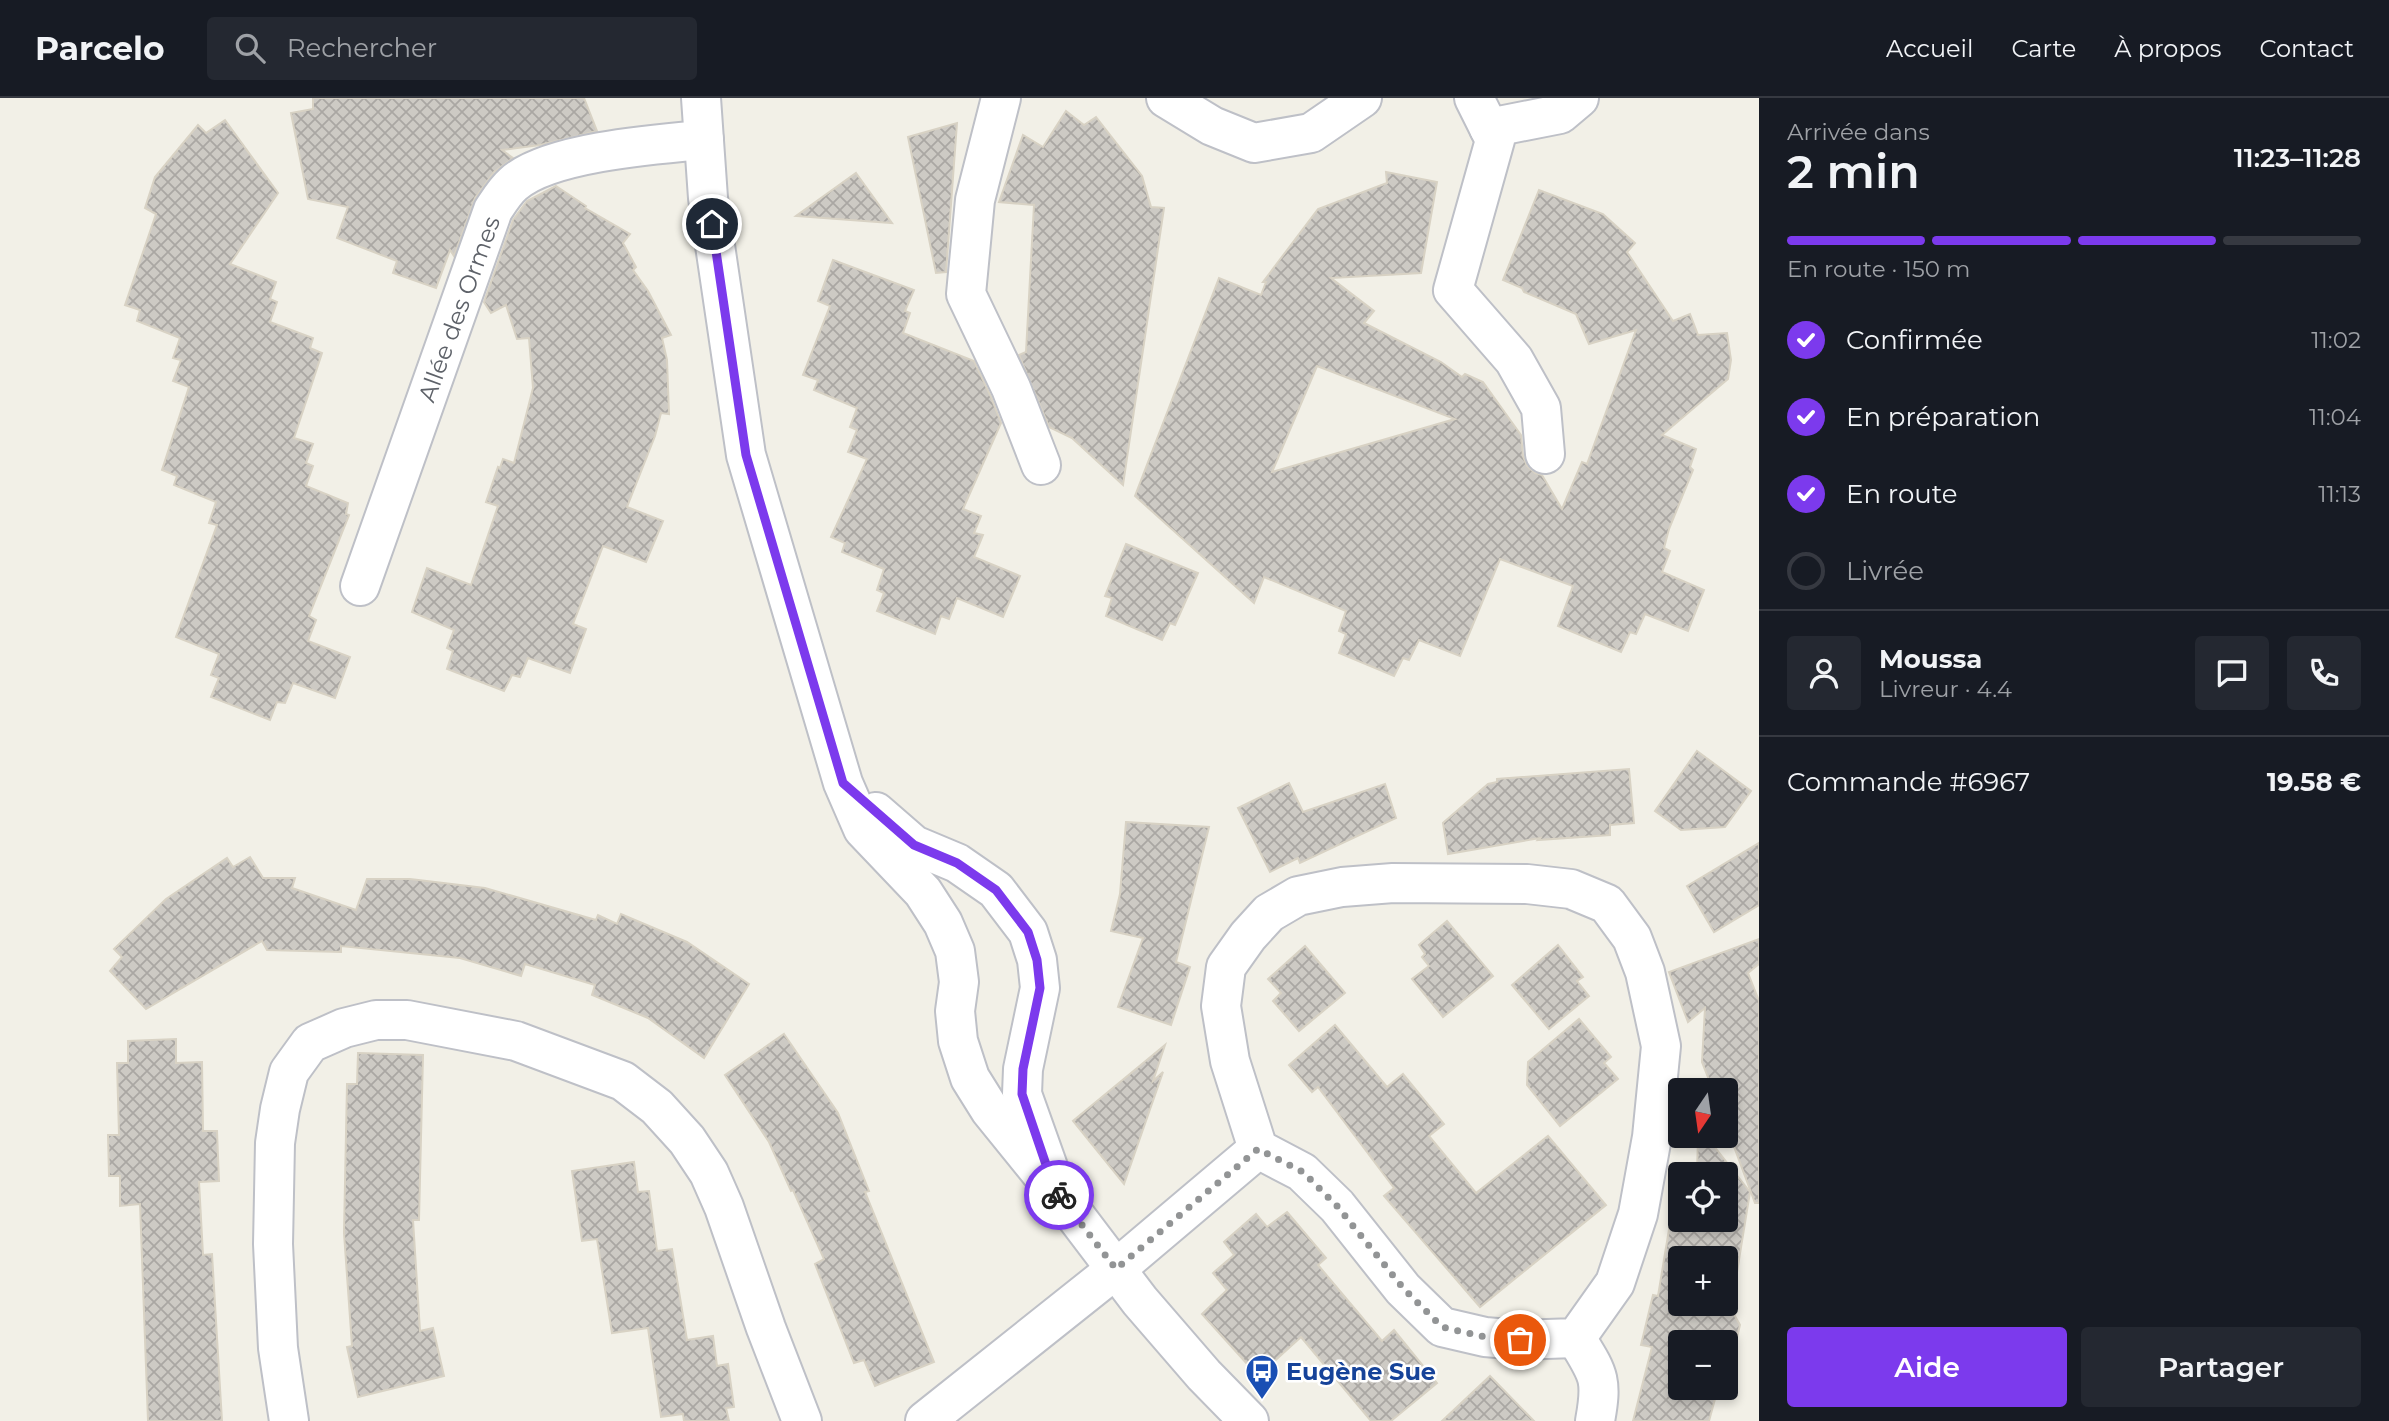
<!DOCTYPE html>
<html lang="fr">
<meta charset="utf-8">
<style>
body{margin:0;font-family:Montserrat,sans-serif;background:#242831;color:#f1f3f6;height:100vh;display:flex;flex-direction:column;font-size:26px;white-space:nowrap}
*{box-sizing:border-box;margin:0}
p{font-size:23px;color:#9ea1a6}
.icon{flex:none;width:38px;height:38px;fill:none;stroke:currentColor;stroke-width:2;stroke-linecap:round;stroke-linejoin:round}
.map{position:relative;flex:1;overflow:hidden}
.sheet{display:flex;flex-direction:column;background:#171b24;width:630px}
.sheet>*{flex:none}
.needle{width:46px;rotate:193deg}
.tools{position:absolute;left:1668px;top:980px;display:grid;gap:14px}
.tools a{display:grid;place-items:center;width:70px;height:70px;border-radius:7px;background:#171b24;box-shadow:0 4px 10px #0003;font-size:35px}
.pin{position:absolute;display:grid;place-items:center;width:60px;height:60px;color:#fff;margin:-30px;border:4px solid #fff;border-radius:50%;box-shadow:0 2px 7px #0007}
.courier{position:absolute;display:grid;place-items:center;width:70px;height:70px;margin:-35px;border:5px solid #7c3aed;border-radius:50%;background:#fff;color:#222;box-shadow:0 2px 9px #0007}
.overview em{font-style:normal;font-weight:600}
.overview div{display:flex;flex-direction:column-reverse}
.overview{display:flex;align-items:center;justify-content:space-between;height:119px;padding:0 28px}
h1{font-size:46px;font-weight:600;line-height:52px}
.bar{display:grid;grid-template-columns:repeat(4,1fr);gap:10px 7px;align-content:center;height:84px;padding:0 28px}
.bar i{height:9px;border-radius:5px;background:#363941}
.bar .selected{background:#7c3aed}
.bar p{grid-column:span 4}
.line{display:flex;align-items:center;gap:18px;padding:0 28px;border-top:2px solid #363941}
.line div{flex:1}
.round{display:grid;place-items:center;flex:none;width:74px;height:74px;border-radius:7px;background:#242831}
ol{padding:0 28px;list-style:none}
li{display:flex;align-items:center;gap:21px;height:77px}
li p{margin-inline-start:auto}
li .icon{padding:7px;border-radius:50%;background:#7c3aed;color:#fff;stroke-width:4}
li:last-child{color:#9ea1a6}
li i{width:38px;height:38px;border:4px solid #363941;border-radius:50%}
.primary-button{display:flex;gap:14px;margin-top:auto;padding:14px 28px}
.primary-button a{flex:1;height:80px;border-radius:7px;background:#7c3aed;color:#fff;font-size:28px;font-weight:600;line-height:80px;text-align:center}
.primary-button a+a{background:#242831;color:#f1f3f6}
header{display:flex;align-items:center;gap:42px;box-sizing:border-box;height:98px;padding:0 35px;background:#171b24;border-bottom:2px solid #363941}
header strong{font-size:33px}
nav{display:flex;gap:38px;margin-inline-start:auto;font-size:24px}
.search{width:490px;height:63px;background:#242831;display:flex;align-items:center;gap:18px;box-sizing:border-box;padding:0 24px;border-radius:7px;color:#9ea1a6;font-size:26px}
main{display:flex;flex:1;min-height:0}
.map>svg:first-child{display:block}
.building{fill:url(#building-cross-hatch);stroke:#d8d2c4;stroke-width:2;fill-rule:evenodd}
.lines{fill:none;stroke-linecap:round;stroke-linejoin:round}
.minor-casing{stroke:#bec0c7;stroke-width:42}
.minor{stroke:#fff;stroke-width:38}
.done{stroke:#929495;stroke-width:7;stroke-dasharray:0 12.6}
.route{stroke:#7c3aed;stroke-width:9}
.labels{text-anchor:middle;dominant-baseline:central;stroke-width:5;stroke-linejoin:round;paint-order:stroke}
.street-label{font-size:24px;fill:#5e6269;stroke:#fff}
.transit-label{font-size:24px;font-weight:bold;fill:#164399;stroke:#fff;text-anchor:start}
</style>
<header>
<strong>Parcelo</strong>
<div class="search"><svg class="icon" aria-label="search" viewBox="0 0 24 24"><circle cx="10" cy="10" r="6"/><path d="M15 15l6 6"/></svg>Rechercher</div>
<nav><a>Accueil</a><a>Carte</a><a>À propos</a><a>Contact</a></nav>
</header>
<main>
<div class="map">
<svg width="1759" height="1323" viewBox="0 0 1759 1323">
<defs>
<pattern id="building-cross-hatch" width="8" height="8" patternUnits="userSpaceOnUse" patternTransform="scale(1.75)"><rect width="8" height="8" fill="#cdcac4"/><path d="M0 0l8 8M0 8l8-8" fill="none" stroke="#aaa7a3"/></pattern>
</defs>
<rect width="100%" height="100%" fill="#f2f0e7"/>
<g class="building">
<path d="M313,0h271l13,33 -57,14 -38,5 11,8 -19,14 -19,26 -21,58 -4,-6 -14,38 -43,-15 4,-12 -60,-23 11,-31 -40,-8 -17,-86 22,-4z"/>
<path d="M1066,13l18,14 12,-8 46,59 9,31 13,1 -41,277 -51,-47 -23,-11 -30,-72 7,-3 8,-147 -35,-3 24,-67 20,12z"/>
<path d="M225,22l53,73 -48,71 46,18 -6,17 7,3 -7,20 43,16 -3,10 12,5 -28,85 19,6 -7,19 7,3 -7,20 42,17 -2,11 3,1 -40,101 7,4 -8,21 42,16 -15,41 -42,-15 -8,20 -8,-1 -7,18 -59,-23 8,-19 -8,-3 8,-21 -43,-17 41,-112 -8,-2 7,-21 -42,-17 3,-9 -15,-6 27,-83 -16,-6 8,-21 -8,-2 7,-20 -43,-17 3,-11 -15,-5 31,-91 -11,-6 10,-31 43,-52 8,8z"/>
<path d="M957,25l-11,149 -10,1 -28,-136z"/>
<path d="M1386,74l51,10 -16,91 -90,5 43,33 -10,12 77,39 21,15 3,-3 18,8 38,53 2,21 4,10 8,7 7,2 20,34 20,-47 5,2 49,-134 -47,14 -13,-30 -52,-22 -2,-4 -19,-8 36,-90 64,24 32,29 -8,9 46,69 17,-7 8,21 29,-2 4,27 -3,19 -66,56 34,14 -6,18 3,3 -24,59 -5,19 6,3 -8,21 42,18 -16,41 -43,-17 -9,20 -6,-2 -9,20 -63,-26 15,-40 -73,-27 -40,97 -41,-16 -10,20 -6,-2 -9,18 -55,-23 7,-19 -7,-3 7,-20 -82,-34 -10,26 -119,-107 84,-218 42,17 5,-13h-3l55,-73 69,-26zM1317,268l138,53 -183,53z"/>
<path d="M856,75l36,50 -96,-7z"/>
<path d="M556,88l30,20 -1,2 45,26 -7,9 13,24 -3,3 15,21 23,44 -9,3 5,22 2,54 -8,-1 -6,23 -28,71 36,14 -17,41 -43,-16 -30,78 13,5 -16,44 -42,-15 -8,19 -8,-2 -8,16 -57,-22 6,-18 -6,-3 7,-18 -42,-18 15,-44 44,17 27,-79 -12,-4 12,-35 2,1 3,-9 11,4 19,-75 -4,-50 -12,1 -11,-34 -15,8 -7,-11 29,-82 14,-19z"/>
<path d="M833,162l81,30 -9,21 5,2 -7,20 71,28 17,36 10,26 -38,86 18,7 -7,17 9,2 -9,22 46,19 -17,41 -46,-19 -8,21 -8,-3 -6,18 -58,-23 7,-18 -7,-3 7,-21 -42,-17 3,-9 -14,-6 36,-78 -19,-7 9,-22 -7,-3 7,-19 -43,-18 4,-10 -15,-5 27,-69 -12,-5z"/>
<path d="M1126,446l72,29 -23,52 -5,-2 -8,17 -56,-24 6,-18 -7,-2z"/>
<path d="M1697,653l54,40 -26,36 -44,3 -26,-19z"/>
<path d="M1629,671l5,54 -24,2v10l-72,5 2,-2 -92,16 -5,-31 45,-39 9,-2v-3z"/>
<path d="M1289,685l14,29 82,-28 11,34 -96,45 -2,-5 -28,14 -32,-64z"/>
<path d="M1126,724l83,5 -33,135 14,5 -19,58 -53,-18 25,-69 -32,-7 9,-37z"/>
<path d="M1759,745v62l-45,27 -27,-46z"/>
<path d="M250,759l13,21h32l-3,10 64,22 11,-31h43l75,9 111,32 2,-5 19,9 4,-10 66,28 62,42 -45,74 -56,-40 -56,-23 3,-10 -70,-21 -4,12 -61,-18 -119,-12v6l-74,-2 -5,-9 -116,68 -36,-38 12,-14 -8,-8 52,-50 61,-41 6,9z"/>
<path d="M1447,823l46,55 -50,41 -31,-38 17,-13 -7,-9 3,-3 -6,-9z"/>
<path d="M1759,841v25l-11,9 11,28v202h-4l-29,-78v-35h-13l-11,-28 3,-54 -17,14 -19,-50z"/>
<path d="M1558,847l25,32 -6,4 12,15 -40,33 -37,-44z"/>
<path d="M1305,848l40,47 -46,38 -26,-30 8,-8 -13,-14z"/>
<path d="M1579,921l32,38 -7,6 14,16 -58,47 -33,-41 1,-23z"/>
<path d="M1335,927l52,62 16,-13 41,50 -15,12 47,57 72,-57 58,69 -126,102 -96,-111 10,-8 -76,-101 -6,5 -23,-27z"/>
<path d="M784,936l54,79 31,78 -4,1 69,170 -59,24 -11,-26 -10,3 -39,-99 9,-5 -31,-69 -2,1 -22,-49 -44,-67z"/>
<path d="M176,941v24l26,-1 1,69h14l2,50 -20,1 4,73 9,-1 10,167h-74l-8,-217 -20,2v-30h-11l-1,-41h11l-2,-72h11v-22z"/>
<path d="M1165,947l-12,36 10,-9 -39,112 -51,-63z"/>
<path d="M358,955l65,2 -4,165h-6l7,111 13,-3 11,48 -86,21 -11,-50 5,-1 -8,-113 3,-149h10z"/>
<path d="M1698,1038h8l44,56 -19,117 9,16 -8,33 -6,-1v2v-17h-46v46h38l-9,33h-76l19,-74 -11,-2 12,-50 5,1 17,-103 5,-6v33h46v-46h-29zM1680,1160h46v46h-46z"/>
<path d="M634,1064l4,30 11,-1 8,60 15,-2 15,91 26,-4 4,30 11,-2 6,43 -8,1 3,13h-45l-1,-7 -22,3 -13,-89 -36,5 -15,-94 -15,2 -10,-70z"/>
<path d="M1287,1114l39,46 -8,7 64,76 12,-11 43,53 -46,38h-20l-70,-84 -43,39 -56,-62 25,-24 -14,-17 21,-18 -10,-13 32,-28 11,13z"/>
<path d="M1490,1278l44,45h-92z"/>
</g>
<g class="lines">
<defs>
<g id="minor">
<path d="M701,0l7,100 38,257 97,328 20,46 60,63 20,31 12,28 4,31 -4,29 3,30 12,37 20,32 81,100 69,91 64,74 45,46"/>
<path d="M1001,0l-26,102 -9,94 45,94 30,77"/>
<path d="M1166,0l46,28 42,17 57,-10 51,-35"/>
<path d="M1474,0l21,42 -42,150 61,70 27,48 4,46"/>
<path d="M1489,30l71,-14 19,-16"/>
<path d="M360,488l133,-376c6,-9 12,-19 20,-26 35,-32 144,-40 191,-44"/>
<path d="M876,714l38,33 43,18 39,27 32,42 9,28 3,28 -17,81 -1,25 26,73"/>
<path d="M1576,1240c22,36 27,40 19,83"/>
<path d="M289,1323l-11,-73 -5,-104 2,-101 5,-34 9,-37 21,-29 34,-15 32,-8h31l109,21 107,40 34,26 30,33 22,33 15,34 42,121 36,93"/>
<path d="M925,1323l191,-152 142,-120 44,23 35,34 66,83 39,38 43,10 35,3 56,-2 39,-55 23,-69 14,-77 9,-91 -16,-74 -13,-34 -25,-34 -36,-15 -44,-5 -134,-1 -51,4 -44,9 -29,17 -21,23 -22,31 -5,39 9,55 28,88"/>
</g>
</defs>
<use href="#minor" class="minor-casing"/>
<use href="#minor" class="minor"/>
</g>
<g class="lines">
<path class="done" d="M1059,1097l57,74 142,-120 45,23 34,34 67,83 38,38 43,10 35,3"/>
<path class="route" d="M712,126l34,231 97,328 71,62 43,18 39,27 32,42 9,28 3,28 -17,81 -1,25 33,97 4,4"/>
</g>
<defs>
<symbol id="bus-pin" viewBox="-11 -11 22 30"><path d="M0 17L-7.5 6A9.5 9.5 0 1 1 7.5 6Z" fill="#1a4fb4" stroke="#fff"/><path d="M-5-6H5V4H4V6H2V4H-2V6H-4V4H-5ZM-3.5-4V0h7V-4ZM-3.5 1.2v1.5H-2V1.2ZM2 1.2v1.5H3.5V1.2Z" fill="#fff"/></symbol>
</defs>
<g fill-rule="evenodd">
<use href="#bus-pin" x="1243" y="1254" width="38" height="52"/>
</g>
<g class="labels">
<g class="street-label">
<text transform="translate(459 211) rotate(-70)">Allée des Ormes</text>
</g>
<g class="transit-label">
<text x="1286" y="1273">Eugène Sue</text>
</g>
</g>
</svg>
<div class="tools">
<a><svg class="needle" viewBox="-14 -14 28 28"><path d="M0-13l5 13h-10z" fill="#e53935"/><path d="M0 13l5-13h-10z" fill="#9ea1a6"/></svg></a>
<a><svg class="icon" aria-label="locate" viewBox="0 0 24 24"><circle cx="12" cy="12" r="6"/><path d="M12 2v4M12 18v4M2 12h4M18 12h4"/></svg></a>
<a>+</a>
<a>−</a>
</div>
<div class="pin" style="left:1520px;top:1242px;background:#ea580c"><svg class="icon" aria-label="bag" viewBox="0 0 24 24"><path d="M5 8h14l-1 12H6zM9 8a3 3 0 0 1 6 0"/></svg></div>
<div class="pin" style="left:712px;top:126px;background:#1f2937"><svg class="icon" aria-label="home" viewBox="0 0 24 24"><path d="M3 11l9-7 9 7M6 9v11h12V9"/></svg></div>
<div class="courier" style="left:1059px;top:1097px"><svg class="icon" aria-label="bike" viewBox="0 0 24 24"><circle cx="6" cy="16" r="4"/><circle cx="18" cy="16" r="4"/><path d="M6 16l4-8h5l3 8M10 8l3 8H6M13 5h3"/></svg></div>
</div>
<section class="sheet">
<div class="overview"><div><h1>2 min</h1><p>Arrivée dans</p></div><em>11:23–11:28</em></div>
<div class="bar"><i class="selected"></i><i class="selected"></i><i class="selected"></i><i></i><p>En route · 150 m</p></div>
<ol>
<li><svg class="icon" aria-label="check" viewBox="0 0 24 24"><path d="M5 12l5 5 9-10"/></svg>Confirmée<p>11:02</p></li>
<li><svg class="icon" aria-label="check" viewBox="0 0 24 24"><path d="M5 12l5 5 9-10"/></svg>En préparation<p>11:04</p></li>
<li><svg class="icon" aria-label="check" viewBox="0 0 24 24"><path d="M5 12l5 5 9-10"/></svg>En route<p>11:13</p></li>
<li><i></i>Livrée</li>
</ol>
<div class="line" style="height:126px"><a class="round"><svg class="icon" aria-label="person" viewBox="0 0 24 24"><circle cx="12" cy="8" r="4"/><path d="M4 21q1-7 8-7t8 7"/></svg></a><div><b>Moussa</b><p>Livreur · 4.4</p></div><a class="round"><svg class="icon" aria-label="chat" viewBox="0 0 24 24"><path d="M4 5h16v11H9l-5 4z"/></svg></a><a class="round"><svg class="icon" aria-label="phone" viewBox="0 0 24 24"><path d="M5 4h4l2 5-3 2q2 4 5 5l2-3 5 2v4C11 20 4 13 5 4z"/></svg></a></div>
<div class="line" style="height:91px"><div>Commande #6967</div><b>19.58 €</b></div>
<div class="primary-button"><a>Aide</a><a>Partager</a></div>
</section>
</main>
